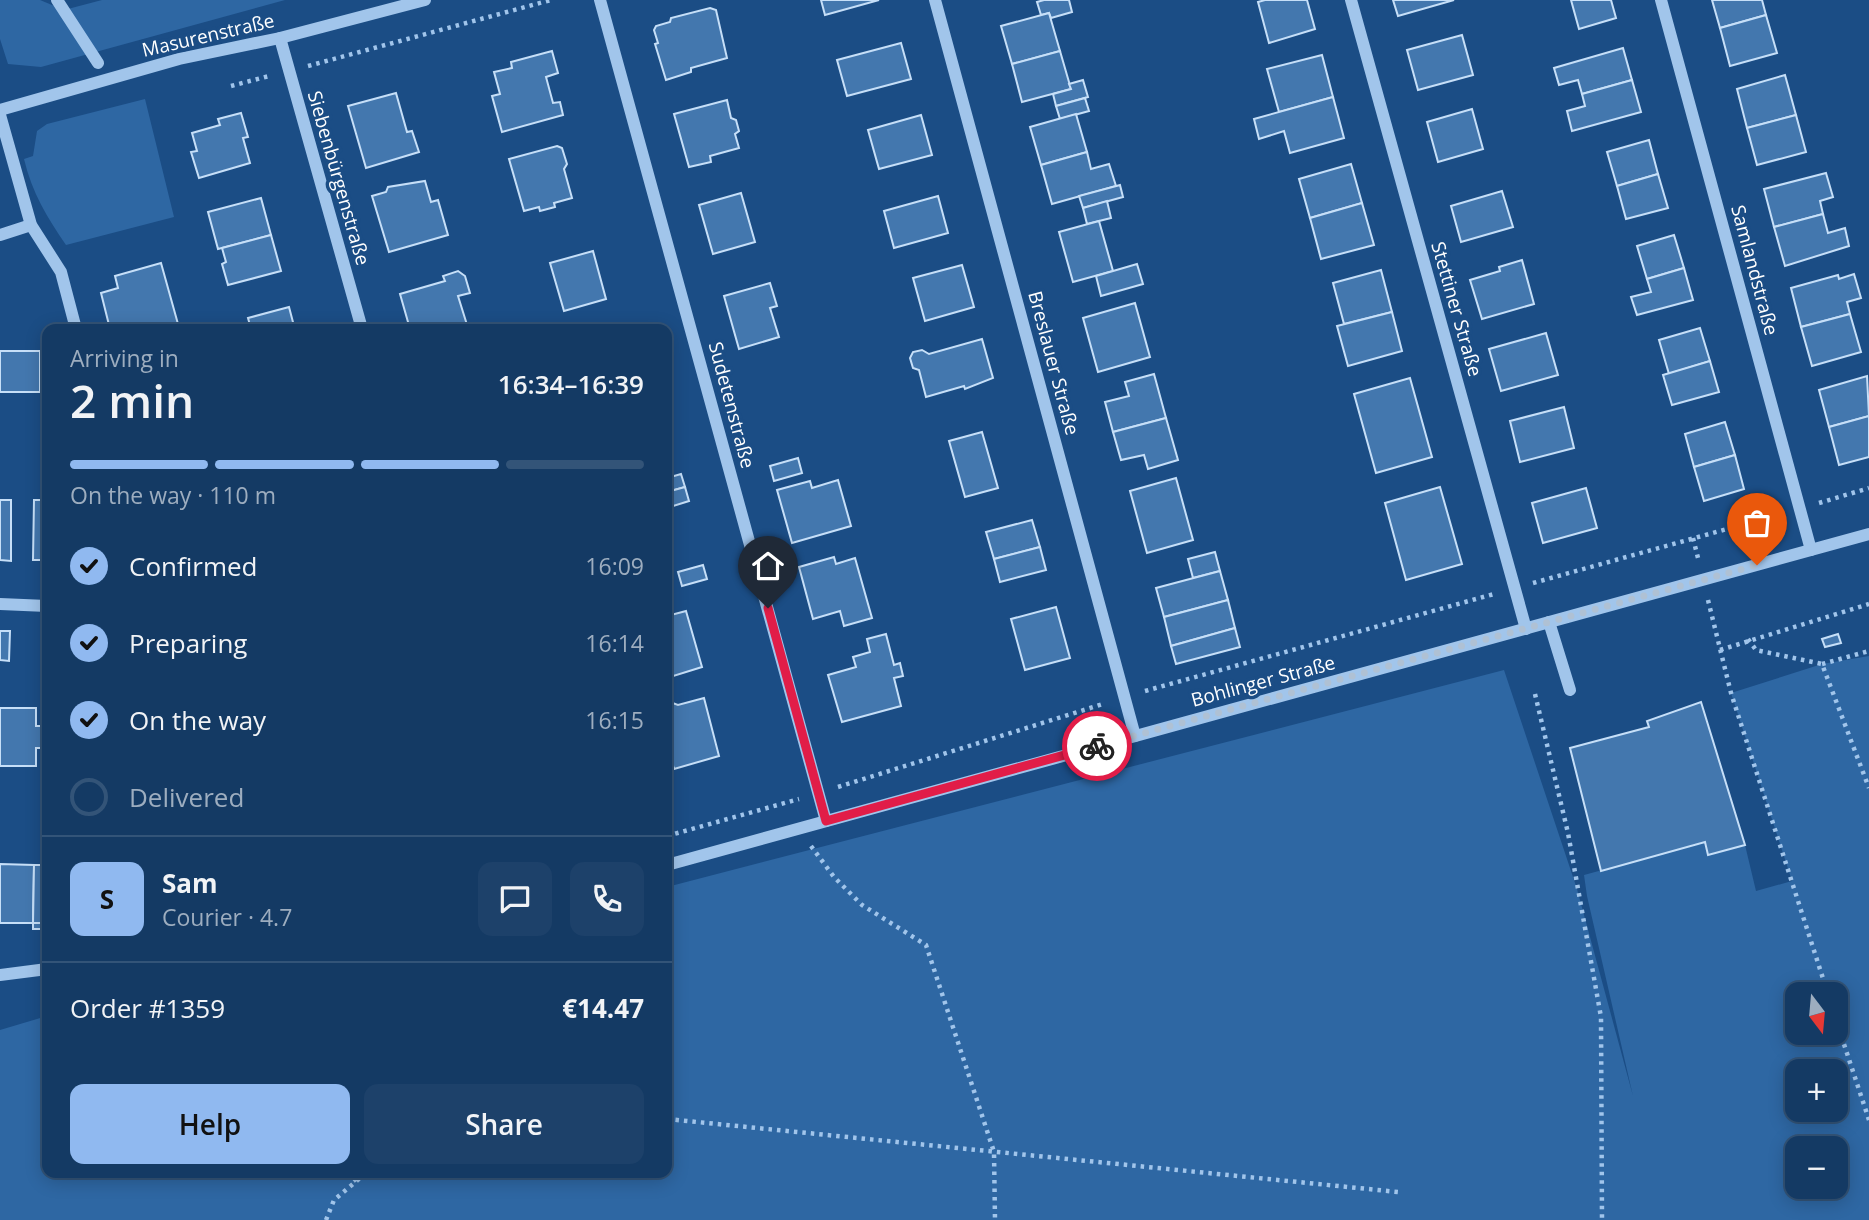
<!DOCTYPE html>
<meta charset="utf-8">
<style>
body{margin:0;font-family:"Open Sans",sans-serif;background:#1d416a;color:#f1f3f6;height:100vh;display:flex;flex-direction:column;font-size:26px;white-space:nowrap}
*{box-sizing:border-box;margin:0}
p{font-size:23px;color:#9dadbf}
.icon{flex:none;width:38px;height:38px;fill:none;stroke:currentColor;stroke-width:2;stroke-linecap:round;stroke-linejoin:round}
.map{position:relative;flex:1;overflow:hidden}
.details{position:absolute;left:42px;top:324px;width:630px;height:854px;display:flex;flex-direction:column;background:#143a64;border-radius:14px;box-shadow:0 4px 18px #0003,0 0 0 2px #335478}
.details>*{flex:none}
.needle{width:46px;rotate:164deg}
.fabs{position:absolute;left:1785px;top:982px;display:grid;gap:14px}
.fabs a{display:grid;place-items:center;width:63px;height:63px;border-radius:14px;background:#143a64;box-shadow:0 4px 18px #0003,0 0 0 2px #335478;font-size:35px}
.pin{position:absolute;display:grid;place-items:center;width:60px;height:60px;color:#fff;margin:-72px -30px;border-radius:50% 50% 50% 0;rotate:-45deg;box-shadow:0 0 7px #0007}
.pin .icon{rotate:45deg}
.courier{position:absolute;display:grid;place-items:center;width:70px;height:70px;margin:-35px;border:5px solid #e11d48;border-radius:50%;background:#fff;color:#222;box-shadow:0 2px 9px #0007}
.head em{font-style:normal;font-weight:600}
.head div{display:flex;flex-direction:column-reverse}
.head{display:flex;align-items:center;justify-content:space-between;height:119px;padding:0 28px}
h1{font-size:46px;font-weight:600;line-height:52px}
.bar{display:grid;grid-template-columns:repeat(4,1fr);gap:10px 7px;align-content:center;height:84px;padding:0 28px}
.bar i{height:9px;border-radius:5px;background:#335478}
.bar .current{background:#90b9f0}
.bar p{grid-column:span 4}
.line{display:flex;align-items:center;gap:18px;padding:0 28px;border-top:2px solid #335478}
.line div{flex:1}
.round{display:grid;place-items:center;flex:none;width:74px;height:74px;border-radius:14px;background:#1d416a}
ol{padding:0 28px;list-style:none}
li{display:flex;align-items:center;gap:21px;height:77px}
li p{margin-inline-start:auto}
li .icon{padding:7px;border-radius:50%;background:#90b9f0;color:#111;stroke-width:4}
li:last-child{color:#9dadbf}
li i{width:38px;height:38px;border:4px solid #335478;border-radius:50%}
.button{display:flex;gap:14px;margin-top:auto;padding:14px 28px}
.button a{flex:1;height:80px;border-radius:14px;background:#90b9f0;color:#111;font-size:28px;font-weight:600;line-height:80px;text-align:center}
.button a+a{background:#1d416a;color:#f1f3f6}
.map>svg:first-child{display:block}
.green{fill:#2e67a3;fill-rule:evenodd}
.building{fill:#4377ae;stroke:#c6dff8;stroke-width:2}
.lines{fill:none;stroke-linecap:round;stroke-linejoin:round}
.path{stroke:#a1c5eb;stroke-width:4.5;stroke-dasharray:3.5 5;stroke-linecap:butt}
.minor{stroke:#a1c5eb;stroke-width:12}
.done{stroke:#afc1d4;stroke-width:7;stroke-dasharray:0 12.6}
.route{stroke:#e11d48;stroke-width:9}
.labels{text-anchor:middle;dominant-baseline:central;stroke-width:7;stroke-linejoin:round;paint-order:stroke}
.street-label{font-size:19px;fill:#fff;stroke:#1b4d85}
</style>
<div class="map">
<svg width="1869" height="1220" viewBox="0 0 1869 1220">
<rect width="100%" height="100%" fill="#1b4d85"/>
<g class="green">
<path d="M0,0h40l24,10 38,-10h183l-244,67 -33,-3 -8,-25z"/>
<path d="M145,99l29,118 -108,28c-19,-28 -34,-52 -42,-86l9,-3 4,-25 10,-7z"/>
<path d="M1869,656v564h-1869v-190l47,-14v156h620v-285l837,-217 73,219 56,207 -46,-200 -3,-21 121,-33 4,13 36,-10 11,46 36,-10 -61,-188 91,-29zM1797,994h39v38h-39zM1797,1071h39v39h-39zM1797,1148h39v38h-39z"/>
</g>
<g class="building">
<path d="M821,0h58l-54,15z"/>
<path d="M1044,0h25l3,12 -21,6 -2,-5 -8,2 -4,-13z"/>
<path d="M1265,0h42l8,29 -46,14 -11,-41z"/>
<path d="M1393,0h61l-56,16z"/>
<path d="M1571,0h40l5,18 -37,11z"/>
<path d="M1712,0h50l4,15 -46,13z"/>
<path d="M710,8l6,2 11,48 -36,10v4l-25,8 -11,-36 3,-1 -4,-13 2,-4 14,-4 1,-4z"/>
<path d="M1049,13l11,38 -48,13 -11,-38z"/>
<path d="M1766,15l11,38 -47,13 -10,-38z"/>
<path d="M1462,35l11,40 -55,15 -11,-40z"/>
<path d="M901,43l10,36 -64,17 -10,-36z"/>
<path d="M1623,48l9,32 -50,14 -4,-14 -19,5 -5,-17z"/>
<path d="M552,51l6,22 -12,4 7,26 7,-1 3,13 -61,17 -10,-36 8,-2 -6,-22 18,-4 -1,-6z"/>
<path d="M1060,51l11,38 -49,13 -10,-38z"/>
<path d="M1322,55l11,42 -54,15 -12,-43z"/>
<path d="M1785,75l11,40 -49,13 -10,-39z"/>
<path d="M1083,80l5,17 -32,9 -3,-12 18,-5 -2,-5z"/>
<path d="M1632,80l9,32 -69,19 -5,-20 18,-5 -3,-12z"/>
<path d="M396,93l11,39 5,-1 7,21 -53,16 -18,-62z"/>
<path d="M1333,97l11,41 -54,15 -6,-22 -25,8 -5,-20z"/>
<path d="M1085,98l4,13 -29,8 -4,-13z"/>
<path d="M727,100l4,18 5,2 3,11 -4,3 4,14 -29,8 1,6 -22,5 -15,-53z"/>
<path d="M1472,109l11,40 -45,13 -11,-40z"/>
<path d="M241,113l7,24 -5,1 7,25 -51,15 -8,-26 6,-1 -5,-18 28,-8 -2,-6z"/>
<path d="M1076,114l11,38 -46,13 -11,-38z"/>
<path d="M921,115l11,40 -53,14 -11,-39z"/>
<path d="M1796,115l10,37 -49,13 -10,-37z"/>
<path d="M1649,140l9,34 -41,12 -10,-34z"/>
<path d="M557,146l5,2 5,16 -3,5 8,29 -18,5 1,4 -15,4 -1,-4 -15,4 -15,-52z"/>
<path d="M1087,152l4,17 18,-5 7,22 -64,18 -11,-39z"/>
<path d="M1351,164l11,39 -52,15 -11,-39z"/>
<path d="M1826,173l7,24 -13,4 3,13 -49,13 -10,-38z"/>
<path d="M1658,174l10,34 -42,11 -9,-33z"/>
<path d="M425,181l6,21 7,-2 10,35 -59,17 -17,-56 14,-4 2,-5z"/>
<path d="M1120,185l3,12 -40,11 -4,-12z"/>
<path d="M1502,191l11,36 -52,15 -10,-36z"/>
<path d="M741,193l14,49 -42,12 -14,-49z"/>
<path d="M938,196l10,37 -54,15 -10,-37z"/>
<path d="M261,198l10,37 -53,14 -10,-37z"/>
<path d="M1107,201l4,17 -24,6 -4,-16z"/>
<path d="M1362,203l12,42 -53,14 -11,-41z"/>
<path d="M1823,214l5,19 17,-5 4,18 -64,20 -11,-39z"/>
<path d="M1099,221l14,50 -40,11 -14,-50z"/>
<path d="M271,235l10,36 -53,14 -6,-21 4,-2 -4,-14z"/>
<path d="M1674,235l10,33 -37,11 -10,-33z"/>
<path d="M593,251l13,48 -42,12 -14,-48z"/>
<path d="M1522,260l12,44 -52,15 -12,-39 30,-9 -1,-4z"/>
<path d="M161,263l17,61 -20,5h-48l-9,-36 17,-5 -3,-12z"/>
<path d="M1137,264l6,20 -42,12 -5,-20z"/>
<path d="M962,265l12,42 -49,14 -12,-43z"/>
<path d="M1684,268l9,32 -56,15 -6,-18 20,-5 -4,-13z"/>
<path d="M1381,270l11,42 -48,12 -11,-41z"/>
<path d="M458,271l7,5 5,17 -12,3 10,32 -58,1 -10,-35 45,-13 -2,-5z"/>
<path d="M1854,274l7,24 -14,4 3,12 -49,13 -10,-39 47,-13 1,4z"/>
<path d="M770,283l7,23 -7,2 9,29 -40,12 -15,-53z"/>
<path d="M1135,303l15,54 -52,15 -15,-54z"/>
<path d="M289,307l5,19 8,-2 1,5h-52l-3,-11z"/>
<path d="M1392,312l10,39 -54,15 -11,-40z"/>
<path d="M1850,314l11,38 -49,14 -11,-39z"/>
<path d="M1700,328l10,33 -41,13 -10,-34z"/>
<path d="M1546,333l12,42 -57,16 -12,-42z"/>
<path d="M982,339l11,39 -28,11 -1,-3 -38,11 -7,-27 -6,-2 -3,-10 3,-6 9,-2 7,4z"/>
<rect x="0" y="351" width="40" height="41"/>
<path d="M1710,361l9,31 -47,13 -9,-30z"/>
<path d="M1154,374l12,44 -53,14 -8,-30 24,-6 -4,-14z"/>
<path d="M1867,376l2,40 -40,11 -10,-37z"/>
<path d="M1410,378l22,79 -56,16 -22,-79z"/>
<path d="M1564,407l10,41 -54,14 -10,-41z"/>
<path d="M1869,416v41l-30,8 -10,-38z"/>
<path d="M1166,418l12,42 -30,9 -4,-14 -23,5 -8,-28z"/>
<path d="M1725,422l10,33 -41,12 -9,-33z"/>
<path d="M982,432l16,56 -33,9 -16,-56z"/>
<path d="M1735,455l9,34 -40,12 -10,-34z"/>
<path d="M798,458l4,15 -28,8 -4,-15z"/>
<path d="M681,474l4,13 -18,5v-14z"/>
<path d="M1176,478l17,62 -46,13 -17,-62z"/>
<path d="M838,480l13,46 -59,17 -15,-53 33,-9 2,7z"/>
<path d="M685,487l4,14 -22,7v-16z"/>
<path d="M1440,487l22,77 -56,16 -21,-77z"/>
<path d="M1586,488l11,40 -54,15 -11,-40z"/>
<path d="M42,498h5v62h-14l1,-60h8z"/>
<path d="M0,500h11v61l-11,-1z"/>
<path d="M1032,520l8,27 -46,12 -8,-27z"/>
<path d="M1040,547l6,23 -46,12 -6,-23z"/>
<path d="M1215,552l5,19 -27,7 -5,-19z"/>
<path d="M834,557l2,7 19,-6 17,60 -28,8 -4,-15 -27,8 -14,-52z"/>
<path d="M703,565l4,14 -25,7 -4,-14z"/>
<path d="M1220,571l8,29 -64,17 -8,-29z"/>
<path d="M1228,600l7,28 -64,18 -7,-29z"/>
<path d="M1056,607l14,51 -45,12 -14,-51z"/>
<path d="M686,611l16,56 -35,11v-62z"/>
<path d="M1235,628l5,19 -64,17 -5,-18z"/>
<path d="M0,631h10l-1,30 -9,-1z"/>
<path d="M886,634l8,31 6,-2 3,13 -9,2 7,28 -59,16 -14,-47 28,-8 -3,-10 17,-5 -3,-13z"/>
<path d="M1838,634l3,9 -16,4 -3,-8z"/>
<path d="M704,698l15,58 -45,13 -7,-25v-43l11,4z"/>
<path d="M1701,702l44,143 -37,10 -3,-13 -104,29 -31,-123 79,-21 -2,-6z"/>
<path d="M0,708h36v18h8v22h-8v18h-36z"/>
<path d="M0,864l34,1 -1,58h-33z"/>
<path d="M34,865h13v58h-14z"/>
<rect x="33" y="923" width="14" height="6"/>
</g>
<g class="lines">
<g class="path">
<path d="M308,66l243,-66"/>
<path d="M231,86l38,-10"/>
<path d="M1819,503l50,-15"/>
<path d="M1693,538l5,20"/>
<path d="M1533,583l248,-69"/>
<path d="M1708,600l23,93 97,301"/>
<path d="M1748,639l8,11 66,14 47,124"/>
<path d="M1720,650l149,-46"/>
<path d="M1822,664l47,-13"/>
<path d="M1145,691l349,-97"/>
<path d="M1535,694l33,139 33,184 1,203"/>
<path d="M838,787l265,-83"/>
<path d="M667,836l132,-37"/>
<path d="M811,846l23,31 28,28 64,40 68,207 1,68"/>
<path d="M1836,1020l33,100"/>
<path d="M667,1119l731,73"/>
<path d="M349,1172l8,10"/>
<path d="M326,1220l8,-20 33,-28"/>
</g>
<g class="minor">
<path d="M57,0l41,63"/>
<path d="M600,0l226,821"/>
<path d="M935,0l200,736"/>
<path d="M1351,0l175,629"/>
<path d="M1661,0l150,550"/>
<path d="M280,38l82,291"/>
<path d="M0,110l179,-51 101,-21 145,-38"/>
<path d="M0,115l31,110 30,47 15,57"/>
<path d="M0,235l31,-10"/>
<path d="M0,604l47,2"/>
<path d="M1549,622l21,68"/>
<path d="M667,865l1202,-331"/>
<path d="M0,975l47,-6"/>
</g>
</g>
<g class="lines">
<path class="done" d="M1097,746l660,-181"/>
<path class="route" d="M768,608l58,213 271,-75"/>
</g>
<g class="labels">
<g class="street-label">
<text transform="translate(208 35) rotate(-13)">Masurenstraße</text>
<text transform="translate(339 178) rotate(74)">Siebenbürgenstraße</text>
<text transform="translate(1755 270) rotate(75)">Samlandstraße</text>
<text transform="translate(1457 309) rotate(74)">Stettiner Straße</text>
<text transform="translate(1054 363) rotate(75)">Breslauer Straße</text>
<text transform="translate(732 405) rotate(75)">Sudetenstraße</text>
<text transform="translate(1263 681) rotate(-15)">Bohlinger Straße</text>
</g>
</g>
</svg>
<div class="fabs">
<a><svg class="needle" viewBox="-14 -14 28 28"><path d="M0-13l5 13h-10z" fill="#e53935"/><path d="M0 13l5-13h-10z" fill="#9dadbf"/></svg></a>
<a>+</a>
<a>−</a>
</div>
<div class="pin" style="left:1757px;top:565px;background:#ea580c"><svg class="icon" aria-label="bag" viewBox="0 0 24 24"><path d="M5 8h14l-1 12H6zM9 8a3 3 0 0 1 6 0"/></svg></div>
<div class="pin" style="left:768px;top:608px;background:#1f2937"><svg class="icon" aria-label="home" viewBox="0 0 24 24"><path d="M3 11l9-7 9 7M6 9v11h12V9"/></svg></div>
<div class="courier" style="left:1097px;top:746px"><svg class="icon" aria-label="bike" viewBox="0 0 24 24"><circle cx="6" cy="16" r="4"/><circle cx="18" cy="16" r="4"/><path d="M6 16l4-8h5l3 8M10 8l3 8H6M13 5h3"/></svg></div>
<section class="details">
<div class="head"><div><h1>2 min</h1><p>Arriving in</p></div><em>16:34–16:39</em></div>
<div class="bar"><i class="current"></i><i class="current"></i><i class="current"></i><i></i><p>On the way · 110 m</p></div>
<ol>
<li><svg class="icon" aria-label="check" viewBox="0 0 24 24"><path d="M5 12l5 5 9-10"/></svg>Confirmed<p>16:09</p></li>
<li><svg class="icon" aria-label="check" viewBox="0 0 24 24"><path d="M5 12l5 5 9-10"/></svg>Preparing<p>16:14</p></li>
<li><svg class="icon" aria-label="check" viewBox="0 0 24 24"><path d="M5 12l5 5 9-10"/></svg>On the way<p>16:15</p></li>
<li><i></i>Delivered</li>
</ol>
<div class="line" style="height:126px"><b class="round" style="background:#90b9f0;color:#111">S</b><div><b>Sam</b><p>Courier · 4.7</p></div><a class="round"><svg class="icon" aria-label="chat" viewBox="0 0 24 24"><path d="M4 5h16v11H9l-5 4z"/></svg></a><a class="round"><svg class="icon" aria-label="phone" viewBox="0 0 24 24"><path d="M5 4h4l2 5-3 2q2 4 5 5l2-3 5 2v4C11 20 4 13 5 4z"/></svg></a></div>
<div class="line" style="height:91px"><div>Order #1359</div><b>€14.47</b></div>
<div class="button"><a>Help</a><a>Share</a></div>
</section>
</div>
